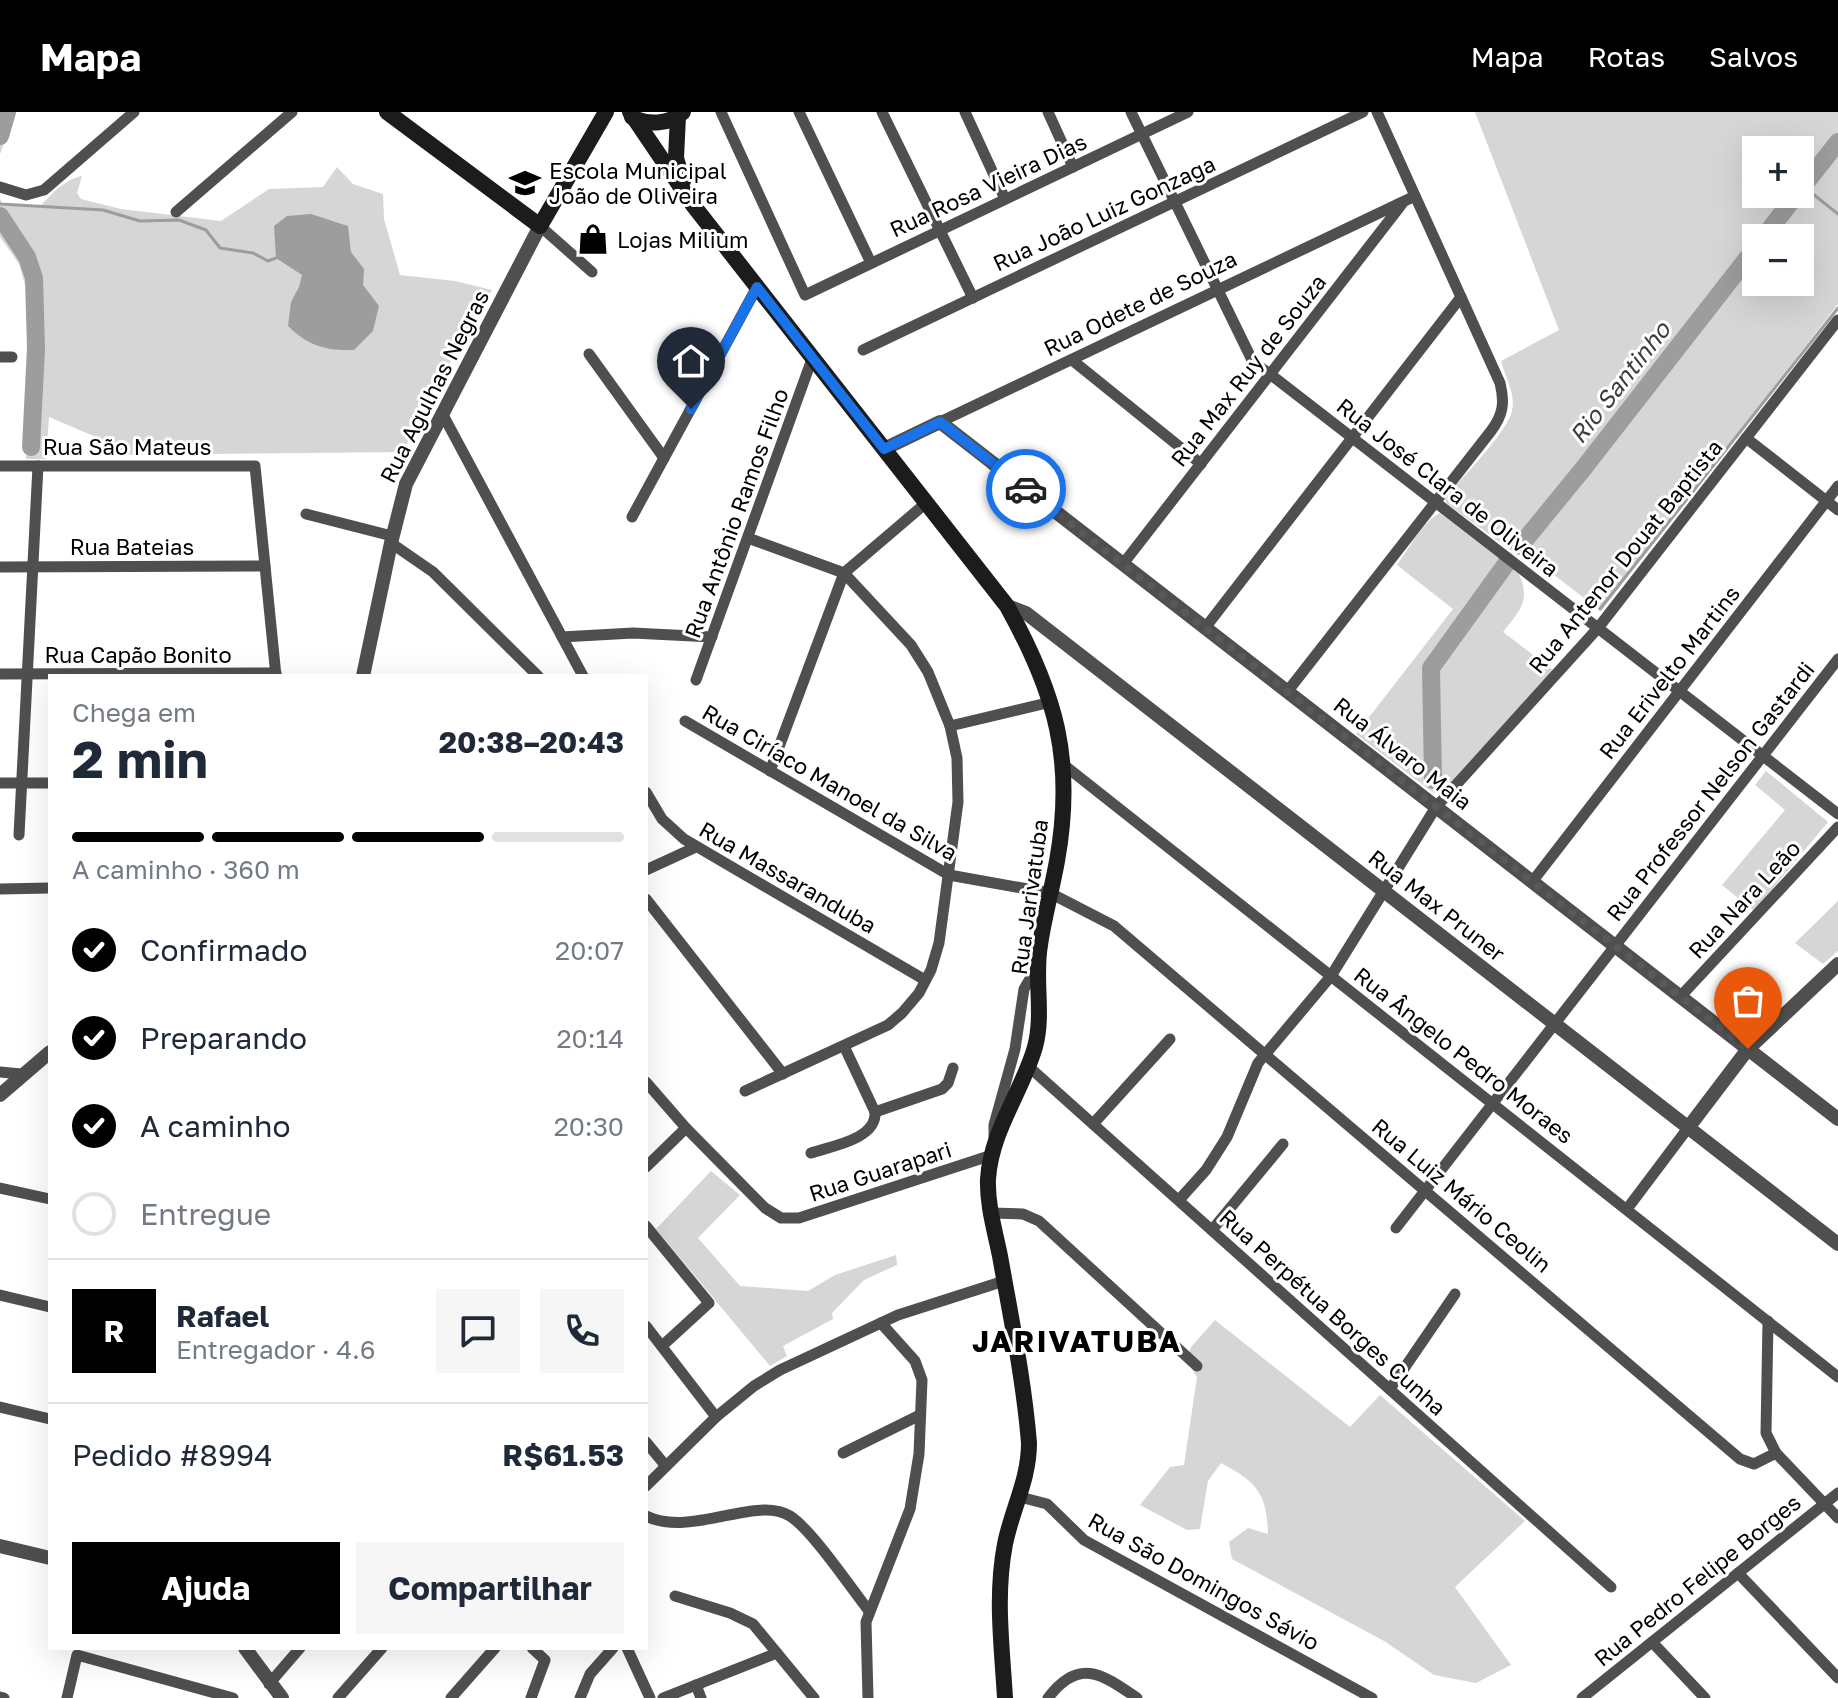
<!DOCTYPE html>
<html lang="pt">
<meta charset="utf-8">
<style>
body{margin:0;font-family:"Golos Text",sans-serif;background:#f6f6f7;color:#1f2937;height:100vh;display:flex;flex-direction:column;font-size:30px;white-space:nowrap}
*{box-sizing:border-box;margin:0}
p{font-size:26px;color:#747a83}
.icon{flex:none;width:44px;height:44px;fill:none;stroke:currentColor;stroke-width:2;stroke-linecap:round;stroke-linejoin:round}
.map{position:relative;flex:1;overflow:hidden}
.panel{position:absolute;left:48px;top:562px;width:600px;height:976px;display:flex;flex-direction:column;background:#fff;border-radius:0px;box-shadow:0 8px 32px #0002}
.panel>*{flex:none}
.controls{position:absolute;left:1742px;top:24px;display:grid;gap:16px}
.controls a{display:grid;place-items:center;width:72px;height:72px;border-radius:0px;background:#fff;box-shadow:0 8px 32px #0002;font-size:40px}
.pin{position:absolute;display:grid;place-items:center;width:68px;height:68px;color:#fff;margin:-82px -34px;border-radius:50% 50% 50% 0;rotate:-45deg;box-shadow:0 0 8px #0007}
.pin .icon{rotate:45deg}
.courier{position:absolute;display:grid;place-items:center;width:80px;height:80px;margin:-40px;border:6px solid #1a73e8;border-radius:50%;background:#fff;color:#222;box-shadow:0 2px 10px #0007}
.headline em{font-style:normal;font-weight:700}
.headline div{display:flex;flex-direction:column-reverse}
.headline{display:flex;align-items:center;justify-content:space-between;height:136px;padding:0 24px}
h1{font-size:52px;font-weight:700;line-height:60px}
.bar{display:grid;grid-template-columns:repeat(4,1fr);gap:12px 8px;align-content:center;height:96px;padding:0 24px}
.bar i{height:10px;border-radius:6px;background:#e0e1e3}
.bar .active{background:#000}
.bar p{grid-column:span 4}
.line{display:flex;align-items:center;gap:20px;padding:0 24px;border-top:2px solid #e0e1e3}
.line div{flex:1}
.round{display:grid;place-items:center;flex:none;width:84px;height:84px;border-radius:0px;background:#f6f6f7}
ol{padding:0 24px;list-style:none}
li{display:flex;align-items:center;gap:24px;height:88px}
li p{margin-inline-start:auto}
li .icon{padding:8px;border-radius:50%;background:#000;color:#fff;stroke-width:4}
li:last-child{color:#747a83}
li i{width:44px;height:44px;border:4px solid #e0e1e3;border-radius:50%}
.button{display:flex;gap:16px;margin-top:auto;padding:16px 24px}
.button a{flex:1;height:92px;border-radius:0px;background:#000;color:#fff;font-size:32px;font-weight:700;line-height:92px;text-align:center}
.button a+a{background:#f6f6f7;color:#1f2937}
header{display:flex;align-items:center;gap:48px;box-sizing:border-box;height:112px;padding:0 40px;background:#000;color:#fff}
header strong{font-size:38px}
nav{display:flex;gap:44px;margin-inline-start:auto;font-size:28px}
.map>svg:first-child{display:block}
.green{fill:#d6d6d6;fill-rule:evenodd}
.water{fill:#9d9d9d}
.lines{fill:none;stroke-linecap:round;stroke-linejoin:round}
.stream{stroke:#9d9d9d;stroke-width:3}
.river{stroke:#9d9d9d;stroke-width:18}
.minor{stroke:#4f4f4f;stroke-width:11}
.tertiary{stroke:#4f4f4f;stroke-width:14}
.secondary{stroke:#1c1c1c;stroke-width:16}
.done{stroke:#595959;stroke-width:8;stroke-dasharray:0 14.4}
.route{stroke:#1a73e8;stroke-width:10}
.labels{text-anchor:middle;dominant-baseline:central;stroke-width:6;stroke-linejoin:round;paint-order:stroke}
.poi-label{font-size:22px;fill:#000;stroke:#fff;text-anchor:start}
.street-label{font-size:22px;fill:#000;stroke:#fff}
.water-label{font-size:24px;font-style:italic;fill:#3e3e3e;stroke:#fff}
.district-label{font-size:30px;font-weight:bold;letter-spacing:2px;fill:#000;stroke:#fff}
</style>
<header>
<strong>Mapa</strong>
<nav><a>Mapa</a><a>Rotas</a><a>Salvos</a></nav>
</header>
<div class="map">
<svg width="1838" height="1586" viewBox="0 0 1838 1586">
<rect width="100%" height="100%" fill="#fff"/>
<g class="green">
<path d="M16,0l-16,42v-41z"/>
<path d="M1475,0h363v192l-237,307 -74,-57 -12,-1 -69,-50v-6c15,-18 62,-66 66,-86 4,-17 -7,-34 -11,-50l58,-31zM1756,38h44v44h-44zM1756,126h44v44h-44z"/>
<path d="M337,55l16,17 30,10 1,25 16,56 55,6 37,9 -63,109 -26,53 -305,3 -2,-18 -47,-20 -3,42h-20l4,-157 -11,-38 -19,-27v-38l3,6 37,2c11,-13 25,-28 42,-31l-5,17 4,6 40,10 100,12 48,-32 54,-2z"/>
<path d="M1440,401l79,61c12,28 1,36 -16,58l50,38 -111,122 -8,1 -78,-59 97,-125 -56,-44c10,-14 28,-46 43,-52z"/>
<path d="M1766,659l62,51 -74,89 -32,-26 63,-75 -30,-25z"/>
<path d="M1838,789v50l-15,13 -28,-21z"/>
<path d="M711,1059l29,24 -42,43 42,48 68,5 27,-16 61,-20 1,10 -33,15 -32,33 1,6 -50,27 4,10 -17,10 -114,-137z"/>
<path d="M1215,1208l135,107 30,-32 145,126 -70,66 56,78 -35,18 -42,-8 -50,-34 -152,-82 -3,-17 19,-14 20,6c-1,-42 -12,-52 -47,-71l-13,18 -8,48 -13,1 -47,-25 30,-38 14,-2 13,-88 -10,-16 4,-14z"/>
</g>
<path class="water" d="M311,102l37,12 3,26 13,17 -1,16 16,21 -6,25 -19,19c-27,1 -46,-4 -66,-24l3,-24 8,-15 3,-12 -26,-17 -2,-32 13,-10z"/>
<g class="lines">
<g class="stream">
<path d="M1803,74l35,28"/>
<path d="M0,92l103,6 37,11 39,-1 27,10 14,18 33,5 15,8 8,-3"/>
<path d="M1600,497l238,-301"/>
</g>
<g class="river">
<path d="M0,24l7,-24"/>
<path d="M1800,78l38,-48"/>
<path d="M0,104l27,41 7,21 2,70 -5,99"/>
<path d="M1763,126l34,-44"/>
<path d="M1520,434l63,-77 173,-222"/>
<path d="M1433,668l-2,-112 75,-104"/>
</g>
<g class="minor">
<path d="M721,0l84,183 383,-183"/>
<path d="M799,0l72,151"/>
<path d="M882,0l91,186"/>
<path d="M965,0l40,87"/>
<path d="M1048,0l25,55"/>
<path d="M1131,0l122,250 17,12 568,440"/>
<path d="M0,75l26,8 18,-5 90,-78"/>
<path d="M176,100l116,-100"/>
<path d="M540,114l52,46"/>
<path d="M863,238l500,-238"/>
<path d="M589,242l75,104"/>
<path d="M0,245h12"/>
<path d="M1072,248l129,104"/>
<path d="M442,301l141,263"/>
<path d="M940,310l475,-226"/>
<path d="M1746,326l92,72"/>
<path d="M0,354h255l21,210"/>
<path d="M306,402l86,22"/>
<path d="M632,405l125,-230"/>
<path d="M391,431l42,29 105,104"/>
<path d="M1123,452l279,-360"/>
<path d="M0,455l265,-1"/>
<path d="M1205,516l256,-331"/>
<path d="M562,525l71,-4 79,4"/>
<path d="M0,562l276,-1"/>
<path d="M696,568l116,-321"/>
<path d="M1287,580l204,-261c12,-16 14,-28 9,-48l-123,-271"/>
<path d="M685,609l264,154 101,18 64,33 626,533 14,5 22,-11 62,65"/>
<path d="M950,614l101,-24"/>
<path d="M1064,653l774,612"/>
<path d="M770,659l74,-198 82,-70"/>
<path d="M0,671h50"/>
<path d="M646,680l16,27 22,20 241,141"/>
<path d="M19,723l19,-369"/>
<path d="M646,758l50,-23"/>
<path d="M1532,770l306,-396"/>
<path d="M0,777l50,-1"/>
<path d="M646,787l137,175"/>
<path d="M1680,885l158,-170"/>
<path d="M1028,954l583,521"/>
<path d="M0,960l21,2"/>
<path d="M646,970l40,46 79,80 16,10h18l193,-63"/>
<path d="M745,979l143,-66 14,-12 17,-20 12,-23 8,-27 19,-141 -1,-44 -7,-32 -22,-54 -17,-27 -67,-72 -96,-35"/>
<path d="M875,1000l67,-23 6,-6 5,-15"/>
<path d="M1093,1012l77,-85"/>
<path d="M994,1026v-13l21,-76 9,-60 13,-22"/>
<path d="M811,1041c21,-7 66,-14 64,-41l-31,-66"/>
<path d="M646,1055l40,-39"/>
<path d="M0,1076l50,11"/>
<path d="M1179,1088l27,-30 21,-33 31,-74 73,-87 105,-169 162,-179 240,-308"/>
<path d="M1627,1097l61,-81"/>
<path d="M991,1101l32,1 16,7 158,145"/>
<path d="M646,1114l63,77 -47,43"/>
<path d="M1396,1116l442,-569"/>
<path d="M1212,1118l71,-86"/>
<path d="M0,1183l50,12"/>
<path d="M1768,1209l-2,112 10,20"/>
<path d="M646,1214l70,91"/>
<path d="M1390,1277l65,-95"/>
<path d="M0,1295l50,12"/>
<path d="M646,1330l19,23"/>
<path d="M843,1341l77,-38"/>
<path d="M646,1374l70,-69 38,-31 26,-16 118,-55 106,-34"/>
<path d="M1020,1385l27,7 37,36 288,158"/>
<path d="M646,1404c45,22 110,-21 144,0 22,14 61,72 79,95"/>
<path d="M1738,1461l100,105"/>
<path d="M675,1484l55,17 23,11 61,74"/>
<path d="M1652,1530l53,56"/>
<path d="M627,1536l23,50"/>
<path d="M269,1572l31,-36"/>
<path d="M696,1573l5,13"/>
<path d="M0,1585l4,1"/>
<path d="M67,1586l10,-43 156,43"/>
<path d="M338,1586l44,-50"/>
<path d="M451,1586l44,-50"/>
<path d="M531,1586l14,-38 -13,-12"/>
<path d="M580,1586l10,-24 23,-26"/>
<path d="M663,1586l114,-45"/>
<path d="M868,1586l-2,-76 44,-113 9,-55 3,-74 -7,-19 -34,-38"/>
<path d="M1048,1586c31,-41 54,-24 89,0"/>
<path d="M1582,1586l256,-205"/>
</g>
<g class="tertiary">
<path d="M884,337l56,-27 898,697"/>
<path d="M1007,494l19,7 812,631"/>
<path d="M363,564l28,-133 15,-59 134,-258"/>
<path d="M0,983l50,-43"/>
<path d="M1688,1016l60,-79 90,-85"/>
<path d="M0,1434l50,12"/>
<path d="M245,1536l37,50"/>
</g>
<g class="secondary">
<path d="M387,0l153,114 66,-114"/>
<path d="M630,0l63,93 314,401c49,88 68,155 50,255 -5,28 -13,56 -17,84 -6,34 4,69 -5,102 -13,45 -44,84 -47,132 -1,26 7,52 12,77 11,62 24,125 29,187 0,37 -17,66 -24,101 -10,52 -3,102 0,154"/>
<path d="M678,4l-2,42 7,23"/>
<path d="M632,5c16,9 38,7 51,-5"/>
</g>
</g>
<g class="lines">
<path class="done" d="M1026,377l722,560"/>
<path class="route" d="M691,297l66,-122 127,162 56,-27 86,67"/>
</g>
<defs>
<symbol id="school-bare" viewBox="-9 -9 18 18"><path d="M0-5L7-2L0 1L-7-2ZM-4 1L0 2.5L4 1V4Q0 6-4 4Z" fill="#000" stroke="#fff" stroke-width="2.5" paint-order="stroke"/></symbol>
<symbol id="shop-bare" viewBox="-9 -9 18 18"><path d="M-5-2.5h2.3a2.7 3.5 0 0 1 5.4 0H5L5.5 6h-11ZM-1.5-2.5h3a1.5 2.3 0 0 0-3 0Z" fill="#000" stroke="#fff" stroke-width="2.5" paint-order="stroke"/></symbol>
</defs>
<g fill-rule="evenodd">
<use href="#school-bare" x="503" y="49" width="44" height="44"/>
<use href="#shop-bare" x="571" y="105" width="44" height="44"/>
</g>
<g class="labels">
<g class="poi-label">
<text x="549" y="58">Escola Municipal<tspan x="549" dy="25">João de Oliveira</tspan></text>
<text x="617" y="127">Lojas Milium</text>
</g>
<g class="street-label">
<text transform="translate(988 73) rotate(-25)">Rua Rosa Vieira Dias</text>
<text transform="translate(1104 101) rotate(-25)">Rua João Luiz Gonzaga</text>
<text transform="translate(1140 191) rotate(-26)">Rua Odete de Souza</text>
<text transform="translate(1248 258) rotate(-52)">Rua Max Ruy de Souza</text>
<text transform="translate(434 274) rotate(-63)">Rua Agulhas Negras</text>
<text x="127" y="334">Rua São Mateus</text>
<text transform="translate(1448 375) rotate(38)">Rua José Clara de Oliveira</text>
<text transform="translate(736 401) rotate(-70)">Rua Antônio Ramos Filho</text>
<text x="132" y="434">Rua Bateias</text>
<text transform="translate(1625 444) rotate(-51)">Rua Antenor Douat Baptista</text>
<text x="138" y="542">Rua Capão Bonito</text>
<text transform="translate(1669 560) rotate(-52)">Rua Erivelto Martins</text>
<text transform="translate(1403 641) rotate(38)">Rua Álvaro Maia</text>
<text transform="translate(830 670) rotate(30)">Rua Ciríaco Manoel da Silva</text>
<text transform="translate(1710 679) rotate(-52)">Rua Professor Nelson Gastardi</text>
<text transform="translate(788 765) rotate(30)">Rua Massaranduba</text>
<text transform="translate(1029 785) rotate(-82)">Rua Jarivatuba</text>
<text transform="translate(1744 787) rotate(-47)">Rua Nara Leão</text>
<text transform="translate(1437 793) rotate(38)">Rua Max Pruner</text>
<text transform="translate(1464 943) rotate(38)">Rua Ângelo Pedro Moraes</text>
<text transform="translate(880 1059) rotate(-18)">Rua Guarapari</text>
<text transform="translate(1462 1083) rotate(40)">Rua Luiz Mário Ceolin</text>
<text transform="translate(1333 1200) rotate(42)">Rua Perpétua Borges Cunha</text>
<text transform="translate(1697 1468) rotate(-39)">Rua Pedro Felipe Borges</text>
<text transform="translate(1204 1469) rotate(29)">Rua São Domingos Sávio</text>
</g>
<g class="water-label">
<text transform="translate(1619 270) rotate(-52)">Rio Santinho</text>
</g>
<g class="district-label">
<text x="1077" y="1229">JARIVATUBA</text>
</g>
</g>
</svg>
<div class="controls">
<a>+</a>
<a>−</a>
</div>
<div class="pin" style="left:1748px;top:937px;background:#ea580c"><svg class="icon" aria-label="bag" viewBox="0 0 24 24"><path d="M5 8h14l-1 12H6zM9 8a3 3 0 0 1 6 0"/></svg></div>
<div class="pin" style="left:691px;top:297px;background:#1f2937"><svg class="icon" aria-label="home" viewBox="0 0 24 24"><path d="M3 11l9-7 9 7M6 9v11h12V9"/></svg></div>
<div class="courier" style="left:1026px;top:377px"><svg class="icon" aria-label="car" viewBox="0 0 24 24"><path d="M5 17H2v-5l4-1 3-4h7l3 4 3 1v5h-3M9 17h6M6 11h13"/><circle cx="7" cy="17" r="2"/><circle cx="17" cy="17" r="2"/></svg></div>
<section class="panel">
<div class="headline"><div><h1>2 min</h1><p>Chega em</p></div><em>20:38–20:43</em></div>
<div class="bar"><i class="active"></i><i class="active"></i><i class="active"></i><i></i><p>A caminho · 360 m</p></div>
<ol>
<li><svg class="icon" aria-label="check" viewBox="0 0 24 24"><path d="M5 12l5 5 9-10"/></svg>Confirmado<p>20:07</p></li>
<li><svg class="icon" aria-label="check" viewBox="0 0 24 24"><path d="M5 12l5 5 9-10"/></svg>Preparando<p>20:14</p></li>
<li><svg class="icon" aria-label="check" viewBox="0 0 24 24"><path d="M5 12l5 5 9-10"/></svg>A caminho<p>20:30</p></li>
<li><i></i>Entregue</li>
</ol>
<div class="line" style="height:144px"><b class="round" style="background:#000;color:#fff">R</b><div><b>Rafael</b><p>Entregador · 4.6</p></div><a class="round"><svg class="icon" aria-label="chat" viewBox="0 0 24 24"><path d="M4 5h16v11H9l-5 4z"/></svg></a><a class="round"><svg class="icon" aria-label="phone" viewBox="0 0 24 24"><path d="M5 4h4l2 5-3 2q2 4 5 5l2-3 5 2v4C11 20 4 13 5 4z"/></svg></a></div>
<div class="line" style="height:104px"><div>Pedido #8994</div><b>R$61.53</b></div>
<div class="button"><a>Ajuda</a><a>Compartilhar</a></div>
</section>
</div>
